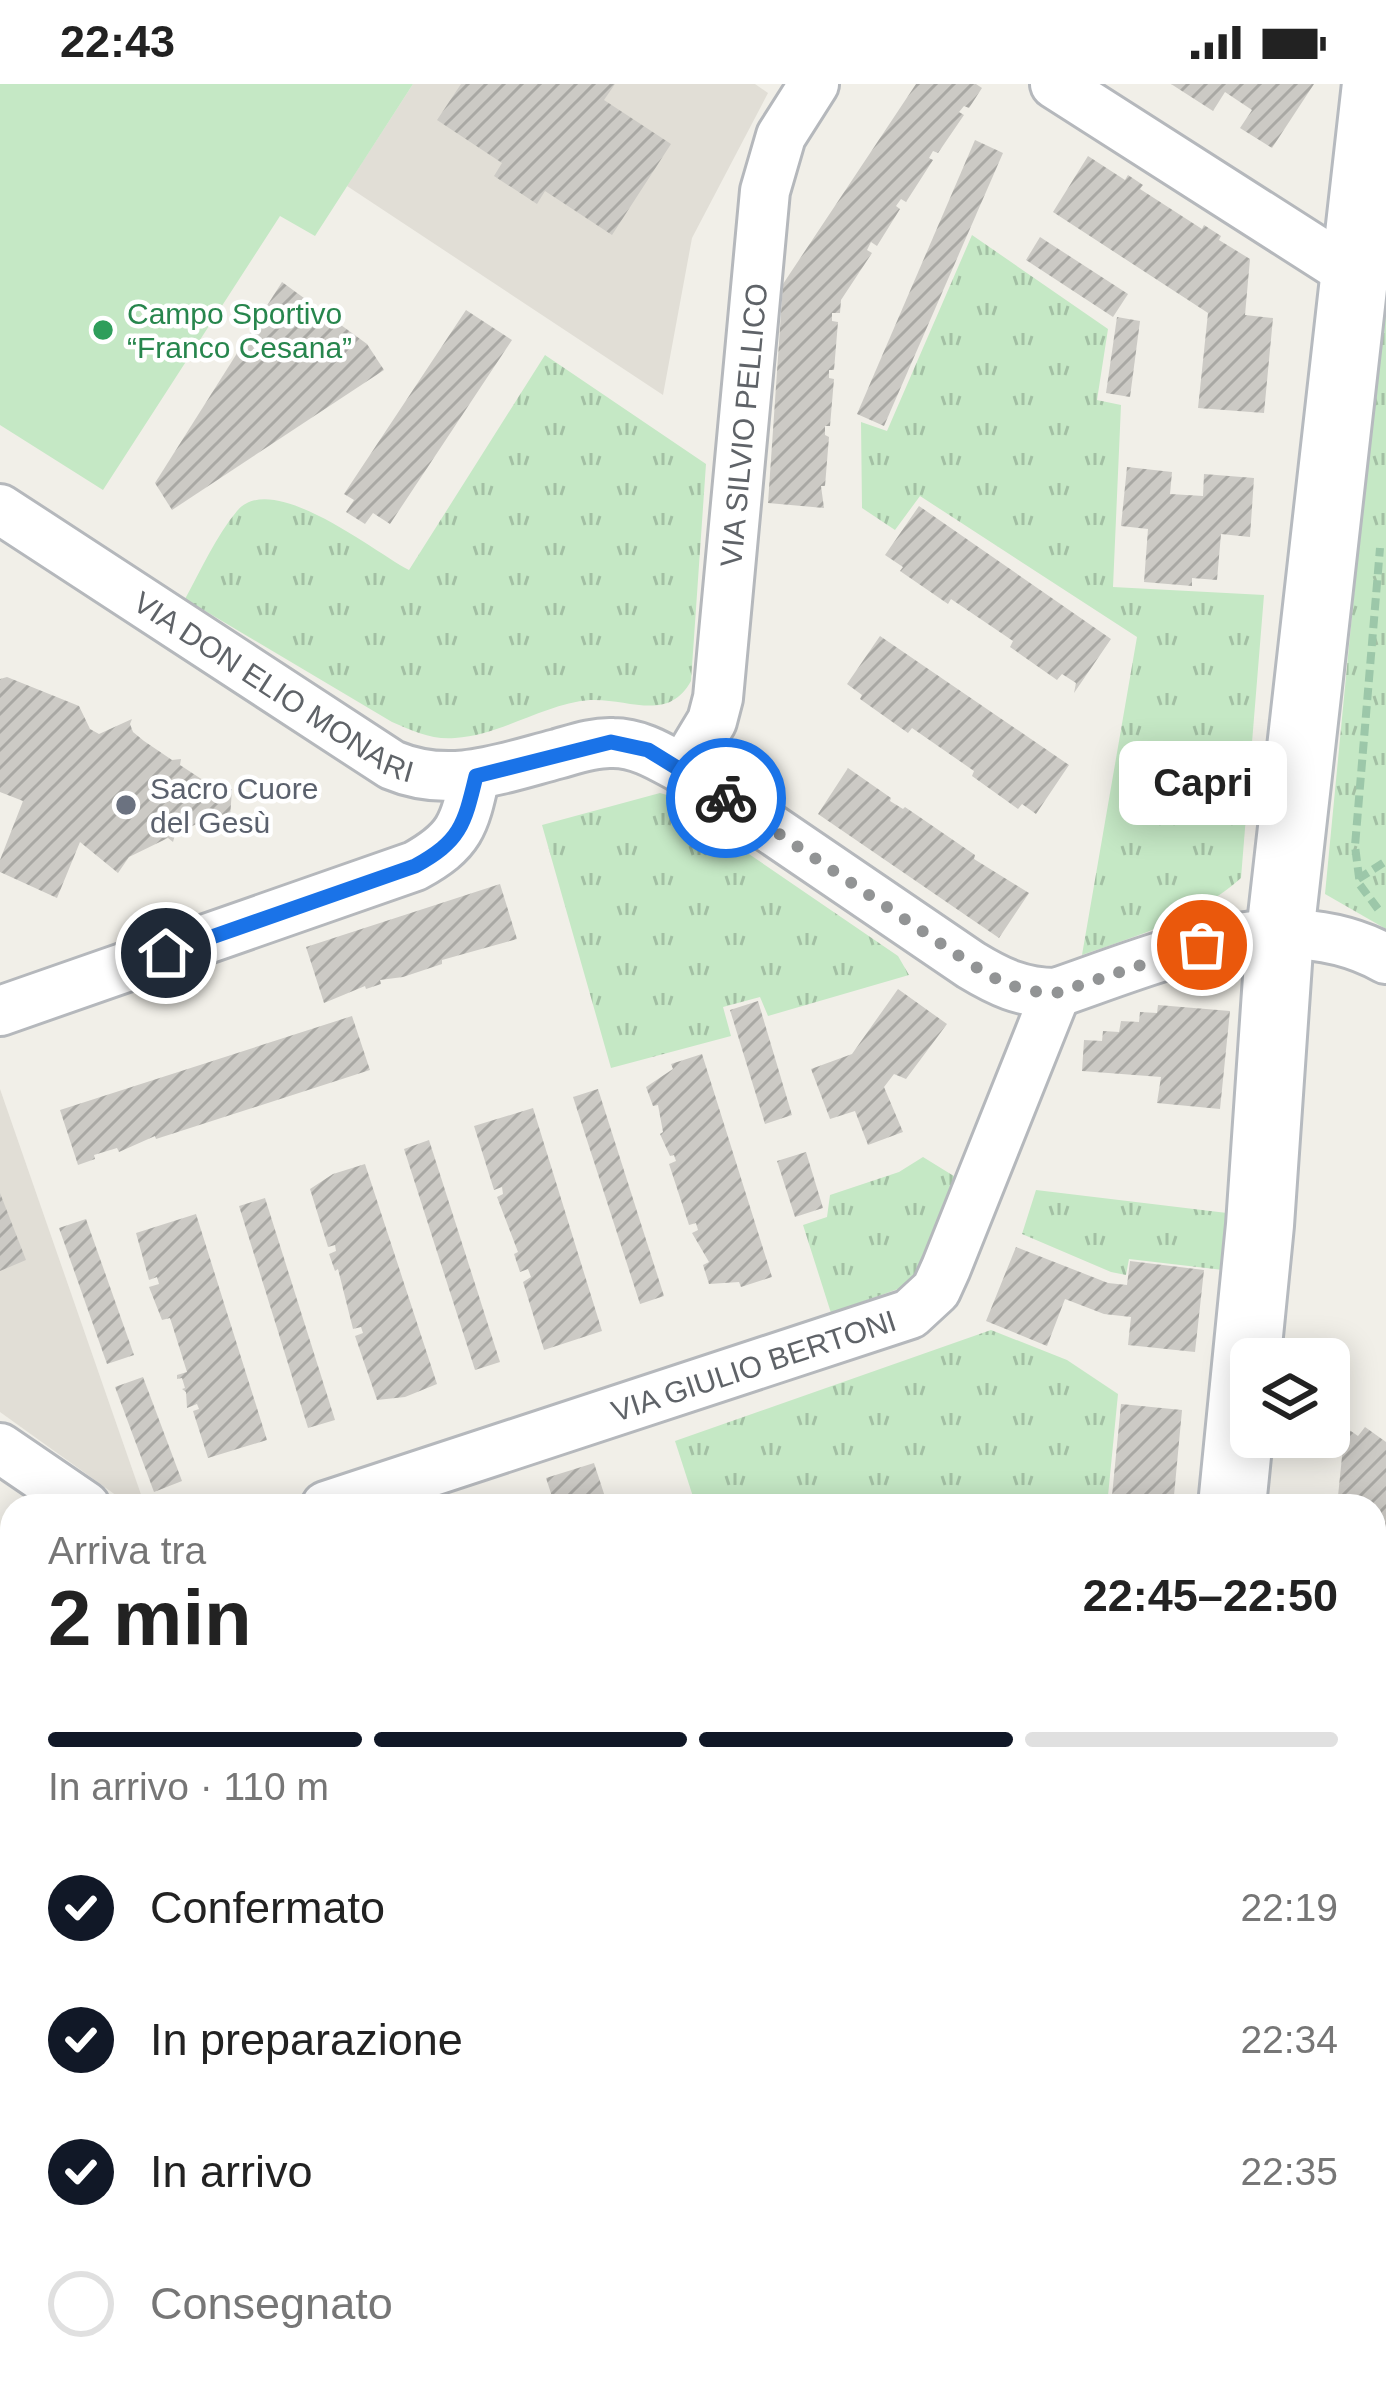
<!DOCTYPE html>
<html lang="it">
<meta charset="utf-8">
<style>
body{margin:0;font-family:Helvetica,sans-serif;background:#f2f2f2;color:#222;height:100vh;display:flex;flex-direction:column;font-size:45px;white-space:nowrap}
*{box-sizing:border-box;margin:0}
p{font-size:39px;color:#767676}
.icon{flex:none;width:66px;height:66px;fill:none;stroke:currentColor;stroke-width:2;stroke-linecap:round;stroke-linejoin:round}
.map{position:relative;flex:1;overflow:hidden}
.drawer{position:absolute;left:0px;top:1410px;width:1386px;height:900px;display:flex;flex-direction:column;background:#fff;border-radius:36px 36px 0 0;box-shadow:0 6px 30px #0003}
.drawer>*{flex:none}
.fabs{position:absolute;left:1230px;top:1254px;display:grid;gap:24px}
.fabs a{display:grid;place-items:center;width:120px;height:120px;border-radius:18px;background:#fff;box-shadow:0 6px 30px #0003;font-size:60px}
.pin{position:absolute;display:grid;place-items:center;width:102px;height:102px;color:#fff;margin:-51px;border:6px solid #fff;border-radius:50%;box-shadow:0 3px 12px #0007}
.courier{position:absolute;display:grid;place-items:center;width:120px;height:120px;margin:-60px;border:9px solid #1a73e8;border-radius:50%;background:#fff;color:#222;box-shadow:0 3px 15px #0007}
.bubble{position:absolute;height:84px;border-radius:18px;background:#fff;box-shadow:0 6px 30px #0003;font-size:39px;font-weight:600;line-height:84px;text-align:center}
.overview em{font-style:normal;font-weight:600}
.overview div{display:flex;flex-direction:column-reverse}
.overview{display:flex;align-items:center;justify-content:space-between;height:204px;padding:0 48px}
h1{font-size:78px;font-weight:600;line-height:90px}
.bar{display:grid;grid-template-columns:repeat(4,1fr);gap:18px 12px;align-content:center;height:144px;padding:0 48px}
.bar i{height:15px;border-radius:9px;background:#e0e0e0}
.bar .on{background:#111827}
.bar p{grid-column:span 4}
ol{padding:0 48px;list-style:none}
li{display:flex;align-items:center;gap:36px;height:132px}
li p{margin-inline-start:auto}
li .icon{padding:12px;border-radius:50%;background:#111827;color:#fff;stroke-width:4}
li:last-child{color:#767676}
li i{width:66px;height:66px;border:6px solid #e0e0e0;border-radius:50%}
.status{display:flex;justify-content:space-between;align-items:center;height:84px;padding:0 60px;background:#fff;direction:ltr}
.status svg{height:33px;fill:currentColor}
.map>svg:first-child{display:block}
.education{fill:#e1ded6}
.park{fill:url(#park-tufts)}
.garden{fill:#c5e8c5}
.building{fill:url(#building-hatch)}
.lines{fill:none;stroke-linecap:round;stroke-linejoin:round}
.lane-casing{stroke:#b5b8bc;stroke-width:30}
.street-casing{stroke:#b5b8bc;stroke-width:54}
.secondary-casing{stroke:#b6babf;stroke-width:72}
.path{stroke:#9cc7a9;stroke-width:8;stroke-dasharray:12 6;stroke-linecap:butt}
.lane{stroke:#fff;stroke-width:24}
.street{stroke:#fff;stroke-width:48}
.secondary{stroke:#fff;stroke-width:66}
.done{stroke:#929495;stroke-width:12;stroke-dasharray:0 21.6}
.route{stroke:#1a73e8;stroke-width:15}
.leisure-dot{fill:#2e9e5b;stroke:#fff;stroke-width:4.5}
.worship-dot{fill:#6b7280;stroke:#fff;stroke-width:4.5}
.labels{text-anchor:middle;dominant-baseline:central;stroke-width:9;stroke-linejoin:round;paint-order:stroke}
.leisure-label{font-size:30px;fill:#27864d;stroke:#fff;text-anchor:start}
.street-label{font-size:30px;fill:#5f6368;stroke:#fff}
.worship-label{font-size:30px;fill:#5b616d;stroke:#fff;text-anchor:start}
</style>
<div class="status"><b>22:43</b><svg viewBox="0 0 49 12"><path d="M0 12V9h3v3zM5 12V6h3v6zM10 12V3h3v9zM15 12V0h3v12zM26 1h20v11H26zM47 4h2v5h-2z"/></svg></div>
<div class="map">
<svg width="1386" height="2310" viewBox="0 0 1386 2310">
<defs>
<pattern id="park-tufts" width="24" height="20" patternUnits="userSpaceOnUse" patternTransform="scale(3)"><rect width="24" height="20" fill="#c5e8c5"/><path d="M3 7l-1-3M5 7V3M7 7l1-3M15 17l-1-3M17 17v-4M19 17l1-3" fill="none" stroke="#a3c0a4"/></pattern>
<pattern id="building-hatch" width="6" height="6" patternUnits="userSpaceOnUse" patternTransform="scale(3)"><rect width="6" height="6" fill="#cccac5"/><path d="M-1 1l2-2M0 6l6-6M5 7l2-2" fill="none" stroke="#a9a8a4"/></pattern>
</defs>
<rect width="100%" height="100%" fill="#f1efe8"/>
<g class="education">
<path d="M413,0h342l13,9 -76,145 -29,157 -316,-209z"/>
<path d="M0,1005l145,417h-14l-131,-94z"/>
</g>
<g class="park">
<path d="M972,151l136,94 -11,71 24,5 -8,182 151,8 -23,283c-46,41 -102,57 -159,77l55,-318 -217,-141 -25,34 -33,-22 -1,-86 26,9z"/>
<path d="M1386,179v666l-61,-35z"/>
<path d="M545,271l161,109 -15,217c-23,42 -62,17 -101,19 -47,4 -88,35 -135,38 -23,2 -42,-7 -63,-16l-207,-123c16,-29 31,-63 52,-88 35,-42 137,41 172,59z"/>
<path d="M660,709l25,7 39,37 174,119 11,19 -141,41 -8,-19 -37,10 8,29 -120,32 -69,-243z"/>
<path d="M923,1073l47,29 -58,98 -81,29 -28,-88 24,-8 3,-22 69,-23z"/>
<path d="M1036,1106l191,23 -4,57 -94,-11 -3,16 -15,-3 -89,-38z"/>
<path d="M991,1246l76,30 51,34 -11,112h-411l-21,-65z"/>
</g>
<path class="garden" d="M0,0h413l-98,152 -35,-20 -177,274 -103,-65z"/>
<g class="building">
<path d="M461,0h154l-11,16 67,44 -59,91 -67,-44 -8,13 -43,-28 8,-13 -65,-43z"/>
<path d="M916,0h60l6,4 -13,20 -5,-2 -5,6 5,3 -26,38 -5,-2 -4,7 4,2 -27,42 -5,-3 -5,7 4,3 -23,37 -6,-4 -4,8 5,3 -31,47 -1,13h-8v8l6,1 -4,48h-5v8l5,1 -4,47h-5v9l4,2 -4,49h-4l3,22 -56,-5 15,-219z"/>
<path d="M1171,0h143l-42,64 -32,-20 12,-18 -27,-18 -12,19z"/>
<path d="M975,56l28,13 -119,273 -27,-12z"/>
<path d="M1088,72l37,24 3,-5 15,10 -3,4 62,40 2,-4 17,11 -2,4 31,19 -5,56 28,3 -9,95 -66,-5 10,-95 -155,-101z"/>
<path d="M1040,153l88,57 -15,23 -87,-57z"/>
<path d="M282,198l85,62 17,26 -212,140 -17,-27z"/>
<path d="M466,226l46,30 -122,184 -17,-11 -8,11 -19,-12 8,-12 -10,-6z"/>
<path d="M1117,233l23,4 -10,76 -24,-4z"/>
<path d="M1127,383l45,5 -2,22 33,2 1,-22 50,4 -4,59 -29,-3 -4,46 -25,-2v8l-48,-4 4,-53 -27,-3z"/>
<path d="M919,422l192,133 -37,54 2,-10 -14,-9 -5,6 -47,-33 3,-6 -62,-42 -3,5 -48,-33 3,-4 -18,-12z"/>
<path d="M880,552l189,129 -33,49 -14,-10 -4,5 -46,-33 2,-5 -62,-43 -4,5 -48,-34 2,-4 -15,-11z"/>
<path d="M7,593l72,29 11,23 9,5 33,-15 -2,5 3,8 11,9 28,19 9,-1 -1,6 35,23 17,1 -2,29 -18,-2 -37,19 -2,7 -5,-4 -39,19 -11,16 -38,-31 -23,56 -57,-26v-12l23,-59 -23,-9v-113z"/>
<path d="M848,684l43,30 -1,3 13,8 2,-2 70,48 -1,4 55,34 -30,45 -181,-124z"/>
<path d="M500,800l17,55 -75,21v4l-39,13 -23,3 1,4 -15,5 -1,-3 -41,17 -18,-56z"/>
<path d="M898,905l49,35 -41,55 -12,-5 -10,13 19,45 -35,13 -13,-34 -25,8 -19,-50 41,-15z"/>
<path d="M758,917l34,114 -27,9 -35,-114z"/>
<path d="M1158,921l72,6 -10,98 -63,-6 4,-26 -79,-6 2,-31 18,1 1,-10 16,1 2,-11 18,1 1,-10 17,1z"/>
<path d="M352,932l18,54 -214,69 -1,-3 -36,16 -2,-4 -23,7 1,4 -17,6 -18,-55z"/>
<path d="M702,970l70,223 -31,10 -2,-5 -30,2 -6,-19 6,-3 -17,-29 6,-3 -2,-7 -7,2 -20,-61 7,-3 -2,-6 -4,1 -10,-22 3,-2 -5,-27 -5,1 -7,-19 27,-18 -2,-5z"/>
<path d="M598,1005l66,207 -24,8 -67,-207z"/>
<path d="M533,1024l69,223 -58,19 -21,-68 8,-5 -3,-8 -8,3 -6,-18 4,-2 -21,-55 6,-3 -1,-7 -8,3 -20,-64z"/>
<path d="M429,1056l71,222 -25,8 -71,-221z"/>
<path d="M806,1068l17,56 -28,9 -18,-56z"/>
<path d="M365,1080l72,220 -32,13 -28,3 -22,-64 8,-3 -2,-6 -8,2 -15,-60 -3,2 -6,-17 7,-3 -1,-6 -7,2 -18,-58 23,-15z"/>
<path d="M0,1109l26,67 -26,11z"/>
<path d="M265,1114l70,222 -27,8 -69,-222z"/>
<path d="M196,1130l71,226 -59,18 -15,-47 6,-2 -2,-5 -10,4 -1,-16 -4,-3 3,-1 -3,-10 -5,1v-4l10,-3 -17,-54 -8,2 -13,-33 10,-3 -2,-7 -8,3 -13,-47z"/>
<path d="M86,1135l48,136 -27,9 -48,-136z"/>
<path d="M1016,1163l92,36 19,2 3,-24 74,9 -9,82 -67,-7 3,-28 -27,-3 -39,-15 -18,47 -61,-25z"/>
<path d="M143,1293l39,104 -28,11 -39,-105z"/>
<path d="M1121,1320l61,6 -9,96h-62z"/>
<path d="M1345,1343l13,9 7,-9 21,15v274l-9,12 -3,-3v-219h-37z"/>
<path d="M594,1379l14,43h-53l-9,-28z"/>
<path d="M12,1601v33l-12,-8v-8z"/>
<path d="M1374,1824l12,2v87l-12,-1z"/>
<path d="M12,1845v124l-12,-8v-99z"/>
<path d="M1374,2082l7,1 -1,14 6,8v114l-12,-12z"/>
<path d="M1386,2227v83h-29l28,-25 -11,-12v-34z"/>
<path d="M474,2298h104l7,5 -5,7h-89z"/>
<path d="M915,2298h93l-1,12h-94z"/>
</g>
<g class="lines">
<defs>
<path id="lane" d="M0,1755l12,-5"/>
<g id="street">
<path d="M1055,0l299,191"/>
<path id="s1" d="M0,425l392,256c57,24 108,4 165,-11 18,-5 37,-12 56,-11 26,0 48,14 70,26l288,196c28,17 51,28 85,28 102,-35 227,-92 330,-34"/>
<path id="s2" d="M683,685l29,-48 6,-23 47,-507 16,-55 33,-52"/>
<path d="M0,927l415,-145c45,-25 49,-40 60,-90"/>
<path d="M0,1364l85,58"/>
<path id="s3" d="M326,1422l584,-192 26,-24 10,-22 110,-275"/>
<path d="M1374,1721l12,8"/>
<path d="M1194,2298l15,12"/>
</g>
<g id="secondary">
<path d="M1232,1422l28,-281 20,-291 96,-850"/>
<path d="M0,2304l9,6"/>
<path d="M1144,2310l1,-12"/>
</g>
</defs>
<use href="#lane" class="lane-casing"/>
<use href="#street" class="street-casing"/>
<use href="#secondary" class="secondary-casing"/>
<g class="path">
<path d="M1358,795l28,-18"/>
<path d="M1378,825l-18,-24 -5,-39 25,-298"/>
</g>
<use href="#lane" class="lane"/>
<use href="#street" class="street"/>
<use href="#secondary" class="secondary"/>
</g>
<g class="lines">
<path class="done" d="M726,714l245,166c28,18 51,29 85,29l146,-48"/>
<path class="route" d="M166,869l249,-87c45,-25 49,-40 61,-90l135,-34 37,8 78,48"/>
</g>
<circle class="leisure-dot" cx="103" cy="246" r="12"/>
<circle class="worship-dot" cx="126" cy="721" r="12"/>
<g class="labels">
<g class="leisure-label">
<text x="127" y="229">Campo Sportivo<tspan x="127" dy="34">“Franco Cesana”</tspan></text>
</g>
<g class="street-label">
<text stroke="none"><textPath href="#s2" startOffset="354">VIA SILVIO PELLICO</textPath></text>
<text stroke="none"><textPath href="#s1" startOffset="327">VIA DON ELIO MONARI</textPath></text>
<text stroke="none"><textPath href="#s3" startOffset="450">VIA GIULIO BERTONI</textPath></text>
</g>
<g class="worship-label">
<text x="150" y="704">Sacro Cuore<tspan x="150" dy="34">del Gesù</tspan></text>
</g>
</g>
</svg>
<div class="fabs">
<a><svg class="icon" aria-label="layers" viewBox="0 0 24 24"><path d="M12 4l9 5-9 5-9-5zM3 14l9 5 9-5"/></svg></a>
</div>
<div class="pin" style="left:1202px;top:861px;background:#ea580c"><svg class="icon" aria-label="bag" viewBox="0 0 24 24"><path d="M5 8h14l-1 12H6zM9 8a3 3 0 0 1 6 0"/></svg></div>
<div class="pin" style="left:166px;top:869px;background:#1f2937"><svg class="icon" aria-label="home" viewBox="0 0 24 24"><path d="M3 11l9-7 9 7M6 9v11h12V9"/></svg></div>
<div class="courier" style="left:726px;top:714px"><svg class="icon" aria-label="bike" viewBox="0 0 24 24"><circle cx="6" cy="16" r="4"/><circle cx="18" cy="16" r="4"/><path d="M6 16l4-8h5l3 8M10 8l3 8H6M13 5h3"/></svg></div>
<div class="bubble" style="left:1119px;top:657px;width:168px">Capri</div>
<section class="drawer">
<div class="overview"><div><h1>2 min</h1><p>Arriva tra</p></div><em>22:45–22:50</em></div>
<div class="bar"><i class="on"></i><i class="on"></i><i class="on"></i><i></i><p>In arrivo · 110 m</p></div>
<ol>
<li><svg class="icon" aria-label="check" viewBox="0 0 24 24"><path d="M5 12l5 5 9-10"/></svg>Confermato<p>22:19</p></li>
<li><svg class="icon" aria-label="check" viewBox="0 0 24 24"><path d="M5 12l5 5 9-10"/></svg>In preparazione<p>22:34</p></li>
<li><svg class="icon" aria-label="check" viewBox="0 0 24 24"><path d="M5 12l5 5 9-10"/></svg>In arrivo<p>22:35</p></li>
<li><i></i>Consegnato</li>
</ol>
</section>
</div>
